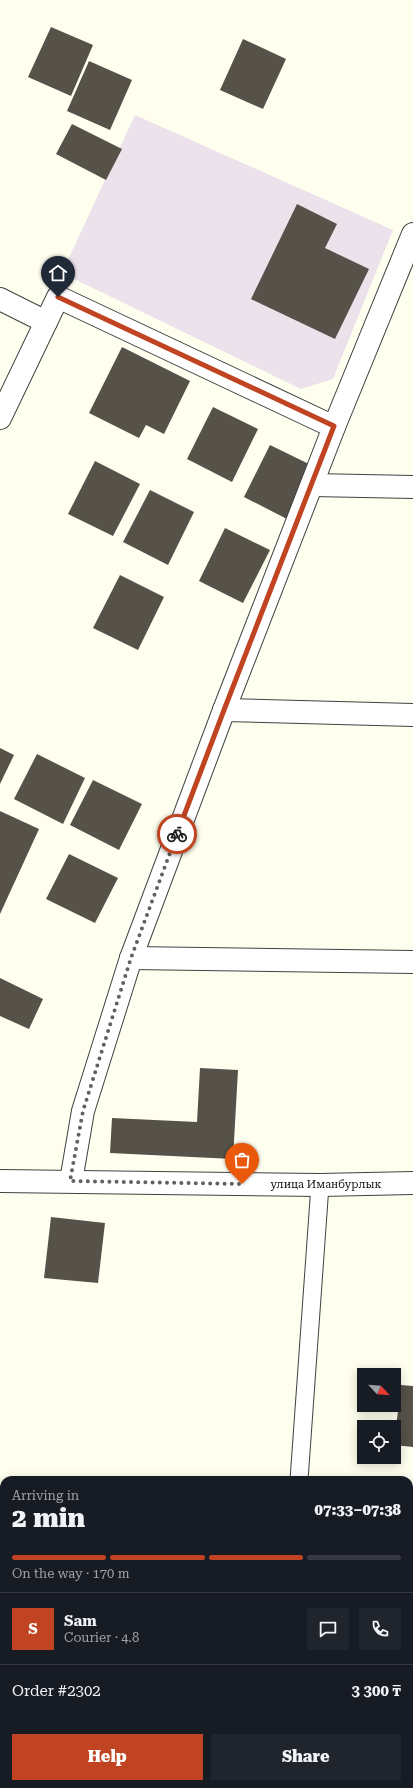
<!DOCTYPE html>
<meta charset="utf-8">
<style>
body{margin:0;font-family:"Roboto Serif",serif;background:#20242c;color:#f1f3f6;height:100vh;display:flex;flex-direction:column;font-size:15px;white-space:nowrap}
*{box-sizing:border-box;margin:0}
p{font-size:13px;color:#9ea1a6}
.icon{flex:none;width:22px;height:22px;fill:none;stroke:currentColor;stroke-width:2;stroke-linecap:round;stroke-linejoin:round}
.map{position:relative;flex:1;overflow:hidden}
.side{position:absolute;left:0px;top:1476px;width:413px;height:312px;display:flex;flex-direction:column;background:#171b24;border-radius:12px 12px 0 0;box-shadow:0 2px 10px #0003}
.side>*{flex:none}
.needle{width:26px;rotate:116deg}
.controls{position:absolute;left:357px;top:1368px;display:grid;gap:8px}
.controls a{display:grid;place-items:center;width:44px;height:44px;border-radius:0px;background:#171b24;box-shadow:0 2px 10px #0003;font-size:20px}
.pin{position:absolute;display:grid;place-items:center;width:34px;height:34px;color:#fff;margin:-41px -17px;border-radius:50% 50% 50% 0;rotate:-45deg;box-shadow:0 0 4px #0007}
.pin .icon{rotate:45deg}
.courier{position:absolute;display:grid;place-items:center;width:40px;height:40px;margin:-20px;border:3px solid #c14422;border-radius:50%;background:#fff;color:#222;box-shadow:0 1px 5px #0007}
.head em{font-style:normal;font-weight:800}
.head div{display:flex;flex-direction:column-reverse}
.head{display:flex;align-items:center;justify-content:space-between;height:68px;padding:0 12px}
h1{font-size:26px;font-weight:800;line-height:30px}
.bar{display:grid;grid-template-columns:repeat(4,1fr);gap:6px 4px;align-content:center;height:48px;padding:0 12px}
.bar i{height:5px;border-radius:3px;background:#363941}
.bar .current{background:#c14422}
.bar p{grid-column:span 4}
.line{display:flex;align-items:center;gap:10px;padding:0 12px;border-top:1px solid #363941}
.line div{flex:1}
.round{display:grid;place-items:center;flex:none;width:42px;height:42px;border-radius:0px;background:#20242c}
.primary-button{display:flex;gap:8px;margin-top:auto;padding:8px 12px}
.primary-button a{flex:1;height:46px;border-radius:0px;background:#c14422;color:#fff;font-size:16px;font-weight:800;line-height:46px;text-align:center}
.primary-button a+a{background:#20242c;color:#f1f3f6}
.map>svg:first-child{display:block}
.industrial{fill:#ece2eb}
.building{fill:#56524a}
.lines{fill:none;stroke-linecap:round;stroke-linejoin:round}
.service-casing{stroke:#414141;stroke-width:19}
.minor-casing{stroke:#414141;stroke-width:24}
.service{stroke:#fff;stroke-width:17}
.minor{stroke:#fff;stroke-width:22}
.done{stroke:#62625c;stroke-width:4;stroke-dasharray:0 7.2}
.route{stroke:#c14422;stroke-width:5}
.labels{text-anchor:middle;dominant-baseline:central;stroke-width:4;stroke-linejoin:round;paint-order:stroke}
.street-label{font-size:11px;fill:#0e0e0e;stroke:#fff}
</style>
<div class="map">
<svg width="413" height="1788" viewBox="0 0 413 1788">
<rect width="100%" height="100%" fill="#feffee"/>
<path class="industrial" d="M135,115l258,115 -60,149 -32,10 -239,-116z"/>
<g class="building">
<path d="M51,27l42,18 -22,51 -43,-19z"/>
<path d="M243,39l43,20 -23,50 -43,-19z"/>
<path d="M89,61l43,19 -22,50 -43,-19z"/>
<path d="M72,124l50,25 -16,31 -50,-26z"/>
<path d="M297,204l40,20 -12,24 44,21 -34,70 -84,-40z"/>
<path d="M122,347l68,34 -26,53 -18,-9 -7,13 -50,-25z"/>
<path d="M213,407l45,22 -26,53 -45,-23z"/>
<path d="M270,445l45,22 -26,53 -45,-23z"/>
<path d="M95,461l45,23 -27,52 -45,-22z"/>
<path d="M150,490l44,22 -26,53 -45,-23z"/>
<path d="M225,528l45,22 -27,53 -44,-22z"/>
<path d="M120,575l44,22 -26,53 -45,-22z"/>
<path d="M0,748l14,7 -14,29z"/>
<path d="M37,754l48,24 -22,46 -49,-25z"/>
<path d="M93,780l49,24 -23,46 -49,-25z"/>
<path d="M0,811l39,18 -39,85z"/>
<path d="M69,854l49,24 -23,45 -49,-24z"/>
<path d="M0,978l43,21 -14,30 -29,-13z"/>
<path d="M200,1068l38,2 -5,89 -123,-6 2,-35 85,4z"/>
<path d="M51,1217l54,6 -7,60 -54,-5z"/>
<path d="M401,1385l12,1v61l-19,-2z"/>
<path d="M3,1598h1v27l-4,-1z"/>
<path d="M409,1602l4,1v61l-4,-1z"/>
<path d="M0,1702l4,1v56h-4z"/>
<path d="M123,1784l56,3v1h-56z"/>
<path d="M351,1784h55l-1,4h-55z"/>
</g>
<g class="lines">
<defs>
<g id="service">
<path d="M299,1480l21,-295"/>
<path d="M278,1788v-4"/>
</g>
<g id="minor">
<path d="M0,299l46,23"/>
<path d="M0,418l58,-121 276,130"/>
<path d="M312,485l101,2"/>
<path d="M224,710l189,5"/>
<path d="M131,958l282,4"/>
<path d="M0,1181l320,4 93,-2"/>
<path d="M71,1181l12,-70 48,-153 93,-248 110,-283 79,-193"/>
</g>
</defs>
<use href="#service" class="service-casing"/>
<use href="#minor" class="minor-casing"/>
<use href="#service" class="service"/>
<use href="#minor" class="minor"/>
</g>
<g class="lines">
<path class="done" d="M177,834l-46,124 -48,153 -13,70 172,3"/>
<path class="route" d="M58,297l276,129 -110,284 -47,124"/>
</g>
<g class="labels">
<g class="street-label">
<text x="326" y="1184">улица Иманбурлык</text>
</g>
</g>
</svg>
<div class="controls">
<a><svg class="needle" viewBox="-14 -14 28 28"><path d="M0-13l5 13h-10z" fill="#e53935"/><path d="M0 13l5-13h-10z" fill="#9ea1a6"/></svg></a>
<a><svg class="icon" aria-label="locate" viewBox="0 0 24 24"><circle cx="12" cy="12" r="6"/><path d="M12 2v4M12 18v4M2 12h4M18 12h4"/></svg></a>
</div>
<div class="pin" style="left:242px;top:1184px;background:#ea580c"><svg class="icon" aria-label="bag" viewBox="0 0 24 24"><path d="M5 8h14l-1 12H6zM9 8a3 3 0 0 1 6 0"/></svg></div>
<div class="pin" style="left:58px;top:297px;background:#1f2937"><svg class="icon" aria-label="home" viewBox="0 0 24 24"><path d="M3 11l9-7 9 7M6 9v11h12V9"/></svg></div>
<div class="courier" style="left:177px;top:834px"><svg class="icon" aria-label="bike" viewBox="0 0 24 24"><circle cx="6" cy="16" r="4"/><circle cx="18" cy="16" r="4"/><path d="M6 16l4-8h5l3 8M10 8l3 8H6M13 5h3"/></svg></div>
<section class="side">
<div class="head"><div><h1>2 min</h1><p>Arriving in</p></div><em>07:33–07:38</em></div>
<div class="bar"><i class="current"></i><i class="current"></i><i class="current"></i><i></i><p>On the way · 170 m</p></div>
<div class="line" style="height:72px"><b class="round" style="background:#c14422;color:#fff">S</b><div><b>Sam</b><p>Courier · 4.8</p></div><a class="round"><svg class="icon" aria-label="chat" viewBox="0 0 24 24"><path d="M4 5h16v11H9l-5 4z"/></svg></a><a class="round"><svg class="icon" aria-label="phone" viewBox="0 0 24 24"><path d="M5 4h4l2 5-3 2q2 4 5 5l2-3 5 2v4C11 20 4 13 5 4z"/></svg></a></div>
<div class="line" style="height:52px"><div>Order #2302</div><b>3 300 ₸</b></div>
<div class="primary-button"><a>Help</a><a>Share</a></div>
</section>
</div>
